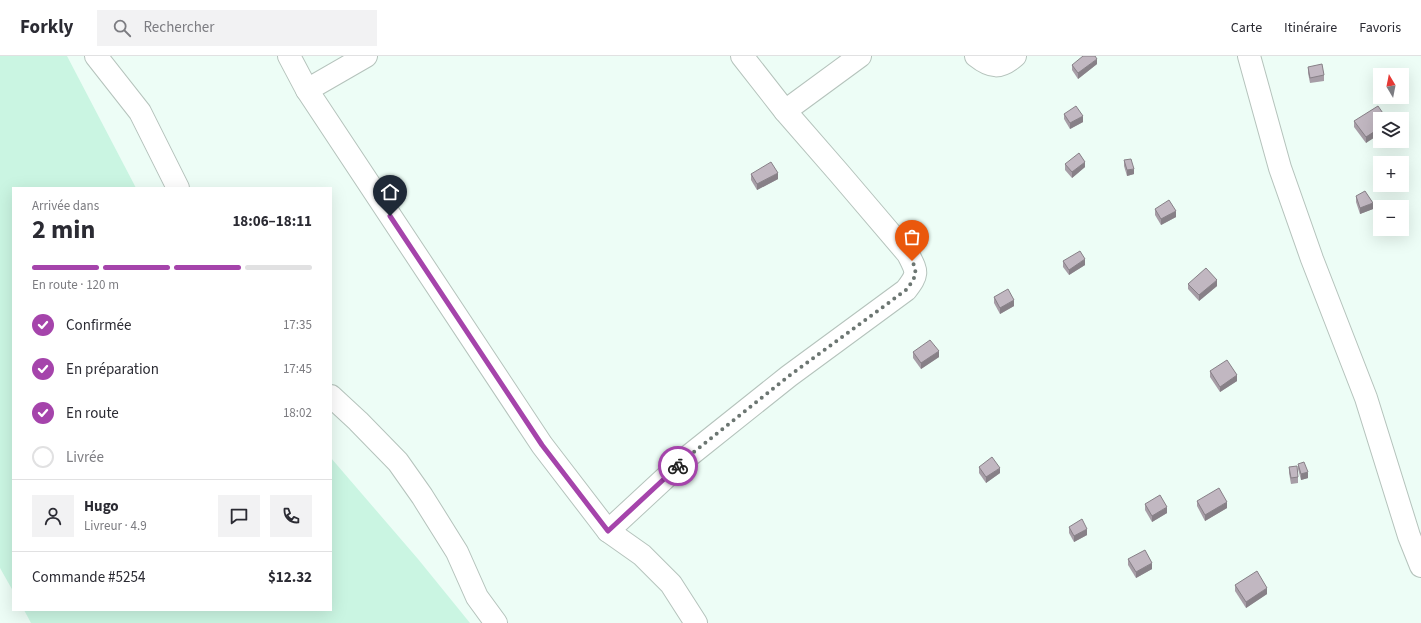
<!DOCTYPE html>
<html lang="fr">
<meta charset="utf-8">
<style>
body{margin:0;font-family:"Source Sans 3",sans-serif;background:#f2f2f3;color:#2b2b33;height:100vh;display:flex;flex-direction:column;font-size:15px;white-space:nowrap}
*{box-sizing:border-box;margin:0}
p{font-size:13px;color:#7c7c81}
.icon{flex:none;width:22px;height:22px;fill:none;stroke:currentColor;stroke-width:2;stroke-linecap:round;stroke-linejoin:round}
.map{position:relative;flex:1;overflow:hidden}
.panel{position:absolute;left:12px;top:131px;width:320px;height:424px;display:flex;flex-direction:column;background:#fff;border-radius:0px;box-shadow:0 4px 16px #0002}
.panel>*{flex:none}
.needle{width:26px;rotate:350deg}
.fabs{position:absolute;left:1373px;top:12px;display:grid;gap:8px}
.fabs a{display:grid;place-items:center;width:36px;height:36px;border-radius:0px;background:#fff;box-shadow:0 4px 16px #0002;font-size:20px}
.pin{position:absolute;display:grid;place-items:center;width:34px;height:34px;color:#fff;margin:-41px -17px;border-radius:50% 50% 50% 0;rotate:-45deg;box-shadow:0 0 4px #0007}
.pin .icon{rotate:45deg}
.courier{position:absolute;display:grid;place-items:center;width:40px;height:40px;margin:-20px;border:3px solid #a544ab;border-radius:50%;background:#fff;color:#222;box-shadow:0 1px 5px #0007}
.summary em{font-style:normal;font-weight:700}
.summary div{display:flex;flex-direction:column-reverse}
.summary{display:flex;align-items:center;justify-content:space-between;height:68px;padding:0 20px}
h1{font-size:26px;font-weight:700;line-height:30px}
.bar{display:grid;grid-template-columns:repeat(4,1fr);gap:6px 4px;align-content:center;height:48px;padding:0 20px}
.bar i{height:5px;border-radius:3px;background:#e1e1e2}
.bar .active{background:#a544ab}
.bar p{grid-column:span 4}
.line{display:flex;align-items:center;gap:10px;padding:0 20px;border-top:1px solid #e1e1e2}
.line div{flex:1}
.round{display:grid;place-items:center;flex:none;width:42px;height:42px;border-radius:0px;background:#f2f2f3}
ol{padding:0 20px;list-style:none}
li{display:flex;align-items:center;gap:12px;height:44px}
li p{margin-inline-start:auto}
li .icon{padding:4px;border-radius:50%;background:#a544ab;color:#fff;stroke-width:4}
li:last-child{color:#7c7c81}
li i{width:22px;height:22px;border:2px solid #e1e1e2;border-radius:50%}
header{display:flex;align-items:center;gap:24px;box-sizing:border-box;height:56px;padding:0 20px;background:#fff;border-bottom:1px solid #e1e1e2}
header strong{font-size:19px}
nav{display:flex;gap:22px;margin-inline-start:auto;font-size:14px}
.search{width:280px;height:36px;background:#f2f2f3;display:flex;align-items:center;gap:10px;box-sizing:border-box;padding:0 14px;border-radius:0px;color:#7c7c81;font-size:15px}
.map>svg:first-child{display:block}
.green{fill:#caf5e2}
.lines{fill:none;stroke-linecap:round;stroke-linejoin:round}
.street-casing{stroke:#b5c3bc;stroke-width:24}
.street{stroke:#fff;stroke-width:22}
.wall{fill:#a69da6}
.shaded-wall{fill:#878087}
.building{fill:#c1b7c1;stroke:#878087}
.done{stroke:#6c7672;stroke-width:4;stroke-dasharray:0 7.2}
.route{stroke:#a544ab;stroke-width:5}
</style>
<header>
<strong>Forkly</strong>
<div class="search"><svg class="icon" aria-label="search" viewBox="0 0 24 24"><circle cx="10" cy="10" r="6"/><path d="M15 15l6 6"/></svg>Rechercher</div>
<nav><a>Carte</a><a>Itinéraire</a><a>Favoris</a></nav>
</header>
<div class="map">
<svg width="1421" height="567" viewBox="0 0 1421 567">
<rect width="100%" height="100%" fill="#edfdf6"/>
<g class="green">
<path d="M0,0h67l69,132h-123v403l-13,-23z"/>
<path d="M331,402l87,101 52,64h-439l-7,-13h307z"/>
</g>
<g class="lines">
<defs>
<g id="street">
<path d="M96,0l44,56 38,76"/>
<path d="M289,0l18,34 235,355 66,86 34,24 29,29 25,39"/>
<path d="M976,0c15,12 24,13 39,0"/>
<path d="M1249,0l31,112 32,91 54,139 43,138 12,30"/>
<path d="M307,34l59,-34"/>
<path d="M785,55l75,-55"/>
<path d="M331,340l27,25 40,41 24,34 35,56 20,45 19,26"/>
<path d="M608,475l82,-76 99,-79 117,-86c13,-17 11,-18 2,-36l-69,-81 -54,-62 -43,-55"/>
</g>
</defs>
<use href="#street" class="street-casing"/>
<use href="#street" class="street"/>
</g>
<g class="wall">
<path d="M1097,8l-19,15 -6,-9v-5z"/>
<path d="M1308,11l16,8v6l-14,2 -2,-10z"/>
<path d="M1064,58l19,8 -13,7 -6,-10z"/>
<path d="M1387,63l-21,24 -12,-16v-6z"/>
<path d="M1124,104l10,14 -7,2 -3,-10z"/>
<path d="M1065,108l20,3 -13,11 -7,-8z"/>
<path d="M751,118l27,5 -21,11 -6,-10z"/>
<path d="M1356,140l17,13 -13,5 -4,-12z"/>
<path d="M1155,153l21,8 -15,8 -6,-10z"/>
<path d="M1063,205l22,4 -16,10 -6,-8z"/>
<path d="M1188,228l29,2 -18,15 -11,-12z"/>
<path d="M994,241l20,9 -14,8 -6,-11z"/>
<path d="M913,296l26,5 -18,12 -8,-11z"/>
<path d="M1210,315l27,10 -17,11 -10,-15z"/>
<path d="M1298,408l10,14 -7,2 -3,-11z"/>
<path d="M979,411l21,6 -14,10 -7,-10z"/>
<path d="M1289,411l9,10v6l-7,1 -2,-11z"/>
<path d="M1197,445l30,7 -22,13 -8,-15z"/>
<path d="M1145,448l22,9 -15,9 -7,-12z"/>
<path d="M1069,471l18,8 -13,7 -5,-9z"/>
<path d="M1128,503l24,10 -16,9 -8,-13z"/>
<path d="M1235,529l32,9 -21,14 -11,-17z"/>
</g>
<g class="shaded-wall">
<path d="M1097,3v5l-19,15v-6z"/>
<path d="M1083,60v6l-13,7v-6z"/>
<path d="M1380,72v6l-14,9v-6z"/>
<path d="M1085,106v5l-13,11v-6z"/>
<path d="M1134,113v5l-7,2v-6z"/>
<path d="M778,117v6l-21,11v-6z"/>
<path d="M1373,147v6l-13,5v-6z"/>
<path d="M1176,155v6l-15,8v-6z"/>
<path d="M1085,203v6l-16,10v-5z"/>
<path d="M1217,224v6l-18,15v-6z"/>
<path d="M1014,244v6l-14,8v-6z"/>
<path d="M939,295v6l-18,12v-6z"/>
<path d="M1237,319v6l-17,11v-5z"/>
<path d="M1000,412v5l-14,10v-6z"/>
<path d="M1308,416v6l-7,2v-6z"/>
<path d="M1227,446v6l-22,13v-6z"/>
<path d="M1167,451v6l-15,9v-6z"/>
<path d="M1087,473v6l-13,7v-6z"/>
<path d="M1152,507v6l-16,9v-6z"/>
<path d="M1267,532v6l-21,14v-6z"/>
</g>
<g class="building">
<path d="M1083,0h12l2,3 -19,14 -6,-8z"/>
<path d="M1322,8l2,11 -14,3 -2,-11z"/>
<path d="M1076,50l7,10 -13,7 -6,-9z"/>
<path d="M1378,50l9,13h-7v9l-14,9 -12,-16z"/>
<path d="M1079,97l6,9 -13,10 -7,-8z"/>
<path d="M1131,103l3,10 -7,1 -3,-10z"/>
<path d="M771,106l7,11 -21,11 -6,-10z"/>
<path d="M1365,135l8,12 -13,5 -4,-12z"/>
<path d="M1169,144l7,11 -15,8 -6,-10z"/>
<path d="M1080,195l5,8 -16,11 -6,-9z"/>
<path d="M1206,212l11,12 -18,15 -11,-11z"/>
<path d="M1008,233l6,11 -14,8 -6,-11z"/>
<path d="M930,284l9,11 -18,12 -8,-11z"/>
<path d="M1227,304l10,15 -17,12 -10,-16z"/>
<path d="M992,401l8,11 -14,9 -7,-10z"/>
<path d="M1304,406l4,10 -7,2 -3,-10z"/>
<path d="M1297,410l1,11 -7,1 -2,-11z"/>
<path d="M1219,432l8,14 -22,13 -8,-14z"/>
<path d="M1160,439l7,12 -15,9 -7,-12z"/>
<path d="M1082,463l5,10 -13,7 -5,-9z"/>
<path d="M1145,494l7,13 -16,9 -8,-13z"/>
<path d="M1257,515l10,17 -21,14 -11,-17z"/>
</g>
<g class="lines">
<path class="done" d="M678,410l12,-11 99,-79 117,-86c8,-11 13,-16 6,-29"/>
<path class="route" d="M390,160l152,229 66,86 70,-65"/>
</g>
</svg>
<div class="fabs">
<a><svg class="needle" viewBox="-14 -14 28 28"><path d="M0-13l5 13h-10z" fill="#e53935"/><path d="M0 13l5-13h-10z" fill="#7c7c81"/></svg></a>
<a><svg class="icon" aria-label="layers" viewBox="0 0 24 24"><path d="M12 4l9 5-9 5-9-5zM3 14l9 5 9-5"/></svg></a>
<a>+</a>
<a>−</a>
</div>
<div class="pin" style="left:912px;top:205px;background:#ea580c"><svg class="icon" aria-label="bag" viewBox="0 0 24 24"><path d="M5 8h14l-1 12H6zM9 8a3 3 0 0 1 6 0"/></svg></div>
<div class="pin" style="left:390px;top:160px;background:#1f2937"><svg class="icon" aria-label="home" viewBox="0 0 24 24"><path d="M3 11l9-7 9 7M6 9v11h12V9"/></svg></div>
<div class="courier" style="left:678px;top:410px"><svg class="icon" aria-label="bike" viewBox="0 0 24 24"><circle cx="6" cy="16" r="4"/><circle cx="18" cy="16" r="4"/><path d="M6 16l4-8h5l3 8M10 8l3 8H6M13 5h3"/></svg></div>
<section class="panel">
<div class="summary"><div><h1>2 min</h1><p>Arrivée dans</p></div><em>18:06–18:11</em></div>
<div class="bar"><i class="active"></i><i class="active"></i><i class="active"></i><i></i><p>En route · 120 m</p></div>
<ol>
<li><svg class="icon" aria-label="check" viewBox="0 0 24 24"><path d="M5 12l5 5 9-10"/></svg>Confirmée<p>17:35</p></li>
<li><svg class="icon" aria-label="check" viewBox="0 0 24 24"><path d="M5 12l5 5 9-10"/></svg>En préparation<p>17:45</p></li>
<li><svg class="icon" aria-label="check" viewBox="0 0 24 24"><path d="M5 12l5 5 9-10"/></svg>En route<p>18:02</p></li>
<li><i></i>Livrée</li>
</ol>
<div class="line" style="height:72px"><a class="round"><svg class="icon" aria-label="person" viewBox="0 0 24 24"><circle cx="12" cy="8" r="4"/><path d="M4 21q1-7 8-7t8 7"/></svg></a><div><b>Hugo</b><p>Livreur · 4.9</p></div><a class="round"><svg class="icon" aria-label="chat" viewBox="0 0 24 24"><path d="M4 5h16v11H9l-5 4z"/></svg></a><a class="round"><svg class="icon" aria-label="phone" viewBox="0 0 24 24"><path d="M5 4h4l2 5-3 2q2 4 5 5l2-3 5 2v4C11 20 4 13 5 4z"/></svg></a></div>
<div class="line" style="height:52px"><div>Commande #5254</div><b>$12.32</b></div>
</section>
</div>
